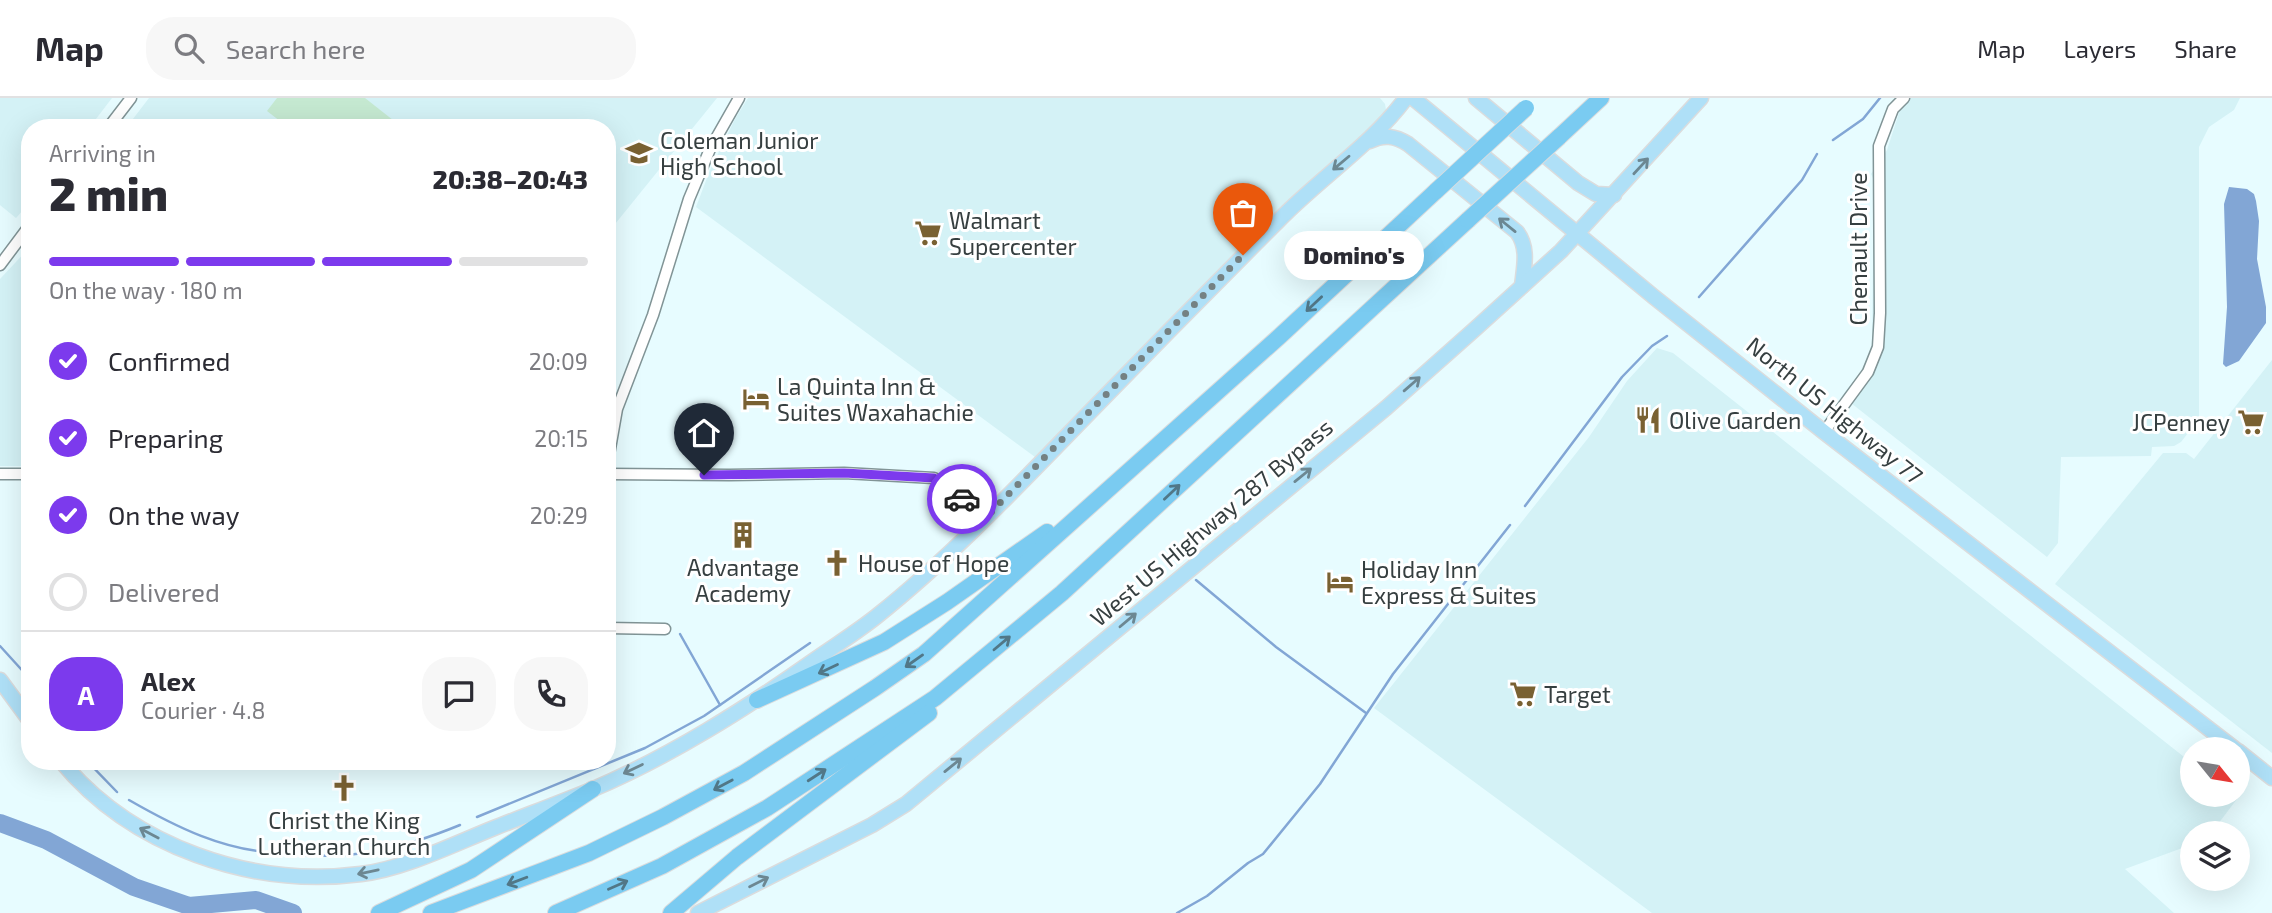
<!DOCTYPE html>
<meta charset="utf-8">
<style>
body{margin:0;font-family:"Exo 2",sans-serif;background:#f7f7f7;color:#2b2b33;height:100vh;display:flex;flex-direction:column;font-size:26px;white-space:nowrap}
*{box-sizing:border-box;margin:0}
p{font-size:23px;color:#7c7c81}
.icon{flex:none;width:38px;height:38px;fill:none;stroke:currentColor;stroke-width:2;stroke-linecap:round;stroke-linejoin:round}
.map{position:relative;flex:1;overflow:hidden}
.drawer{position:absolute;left:21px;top:21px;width:595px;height:651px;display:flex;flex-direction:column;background:#fff;border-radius:28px;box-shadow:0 7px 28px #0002}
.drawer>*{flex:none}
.needle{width:46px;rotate:120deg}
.controls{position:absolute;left:2180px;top:639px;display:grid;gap:14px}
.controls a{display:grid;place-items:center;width:70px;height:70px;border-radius:50%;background:#fff;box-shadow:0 7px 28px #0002;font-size:35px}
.pin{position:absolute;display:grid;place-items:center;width:60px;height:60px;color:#fff;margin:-72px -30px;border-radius:50% 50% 50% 0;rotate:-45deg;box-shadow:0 0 7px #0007}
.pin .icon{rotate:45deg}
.courier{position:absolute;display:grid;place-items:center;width:70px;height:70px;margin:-35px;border:5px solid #7c3aed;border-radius:50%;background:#fff;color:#222;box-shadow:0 2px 9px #0007}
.bubble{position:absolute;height:49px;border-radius:24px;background:#fff;box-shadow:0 7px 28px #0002;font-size:23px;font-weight:800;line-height:49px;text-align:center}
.headline em{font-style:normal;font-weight:800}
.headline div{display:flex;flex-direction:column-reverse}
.headline{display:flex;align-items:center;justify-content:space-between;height:119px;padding:0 28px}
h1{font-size:46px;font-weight:800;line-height:52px}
.bar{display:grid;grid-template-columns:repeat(4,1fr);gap:10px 7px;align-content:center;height:84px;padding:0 28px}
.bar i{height:9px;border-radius:5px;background:#e1e1e2}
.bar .selected{background:#7c3aed}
.bar p{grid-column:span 4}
.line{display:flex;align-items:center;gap:18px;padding:0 28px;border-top:2px solid #e1e1e2}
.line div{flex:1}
.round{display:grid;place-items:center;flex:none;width:74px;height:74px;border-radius:28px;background:#f7f7f7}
ol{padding:0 28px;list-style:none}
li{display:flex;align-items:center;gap:21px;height:77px}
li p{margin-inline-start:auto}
li .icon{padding:7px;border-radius:50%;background:#7c3aed;color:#fff;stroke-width:4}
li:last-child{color:#7c7c81}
li i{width:38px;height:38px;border:4px solid #e1e1e2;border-radius:50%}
header{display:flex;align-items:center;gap:42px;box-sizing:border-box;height:98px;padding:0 35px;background:#fff;border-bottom:2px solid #e1e1e2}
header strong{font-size:33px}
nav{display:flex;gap:38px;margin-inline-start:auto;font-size:24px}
.search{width:490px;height:63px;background:#f7f7f7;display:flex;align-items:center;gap:18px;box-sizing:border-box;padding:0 24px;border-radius:28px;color:#7c7c81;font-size:26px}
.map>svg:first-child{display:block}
.built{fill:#d4f2f6}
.green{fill:#c5e9d1}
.water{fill:#82a6d5}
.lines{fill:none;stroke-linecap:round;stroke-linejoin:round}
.stream{stroke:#82a6d5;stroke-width:2.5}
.river{stroke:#82a6d5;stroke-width:18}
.minor-casing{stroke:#819496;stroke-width:13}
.major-casing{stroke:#dbdcdd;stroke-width:17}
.highway-casing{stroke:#dbdcdd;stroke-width:18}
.minor{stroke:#fff;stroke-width:10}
.major{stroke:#afe0f7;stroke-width:14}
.highway{stroke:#7acbf1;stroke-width:16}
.highway-bridge-casing{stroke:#dbdcdd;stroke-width:18;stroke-linecap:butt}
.highway-bridge{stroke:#7acbf1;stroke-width:16}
.oneway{stroke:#6c8792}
.oneway2{stroke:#517787}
.done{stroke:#748183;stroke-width:7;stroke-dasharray:0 12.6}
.route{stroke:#7c3aed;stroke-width:9}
.labels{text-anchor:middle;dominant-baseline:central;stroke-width:6;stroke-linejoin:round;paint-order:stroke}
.poi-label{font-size:23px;fill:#363f40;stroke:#fff;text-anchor:start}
.street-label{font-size:23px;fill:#363f40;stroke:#fff}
</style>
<header>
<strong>Map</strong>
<div class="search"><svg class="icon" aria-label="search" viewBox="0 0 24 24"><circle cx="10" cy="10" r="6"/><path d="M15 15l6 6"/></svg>Search here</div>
<nav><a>Map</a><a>Layers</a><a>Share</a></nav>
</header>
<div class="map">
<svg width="2272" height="815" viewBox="0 0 2272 815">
<rect width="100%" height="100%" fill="#e7fcff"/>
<g class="built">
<path d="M0,0h112l-23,30h-59v74l-14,16 -16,-13z"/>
<path d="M149,0h568l-110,136v-106h-481z"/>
<path d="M748,0h632l5,6 1,6 -5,11 -346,336 -339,-250 14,-37 25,-51z"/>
<path d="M1910,0h330l-6,12 -25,17 -10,20v272l-18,23 -7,4 -22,1 -1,9 -90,1 -3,86 -11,14 -205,-161 18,-23 12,-25 2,-168 -3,-6 16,-24 13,-40z"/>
<path d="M30,149v219h-30v-187z"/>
<path d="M1657,250l16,5 520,411v30l38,1 6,4 -22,29 -8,5h-14v9l-8,5 -60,22 49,44h-522l-278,-205 215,-271 38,-56z"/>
<path d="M2272,262v393l-217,-169 108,-131h23l8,6z"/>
</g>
<path class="green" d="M277,0h88l38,30h-114l-22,-17z"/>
<path class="water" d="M2229,89l18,2 7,5 2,7 3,20 -2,38 9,48v16l-27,38 -13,6 -3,-3 4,-57 -3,-103z"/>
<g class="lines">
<g class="stream">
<path d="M1833,42l30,-21 17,-21"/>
<path d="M1699,199l103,-117 15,-26"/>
<path d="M1525,408l97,-129 30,-31 15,-10"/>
<path d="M1196,482l80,67 90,66"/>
<path d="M680,536l40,71"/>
<path d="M0,548l30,33"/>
<path d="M87,663l30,31"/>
<path d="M129,702c47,27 95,51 150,53"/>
<path d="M477,719l168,-69 59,-32 106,-73"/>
<path d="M292,756c61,7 112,-6 168,-29"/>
<path d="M1177,815l30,-17 41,-33 15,-9 57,-70 73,-110 117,-149"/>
</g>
<path class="river" d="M0,725l46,17 88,47 55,19 67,-6 37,13"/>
<defs>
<g id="minor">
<path d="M108,30l23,-30"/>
<path d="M0,167l30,-40"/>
<path d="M1824,334l44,-60 10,-25 2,-34 -1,-167 14,-37 11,-11"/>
<path d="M607,368l10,-57 36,-94 36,-116 21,-50 29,-51"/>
<path d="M0,376h30"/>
<path d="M607,376l122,1 115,-2 90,5 52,39"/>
<path d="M607,530l58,1"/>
</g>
<g id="major">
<path d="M1413,0l241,199 170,135 411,317"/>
<path d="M1476,0l102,85 18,11 18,1"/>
<path d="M1370,43c14,-7 25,-5 38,3l109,88c12,16 7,35 5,54"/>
<path d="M0,582l30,41"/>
<path d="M2238,653l34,27"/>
<path d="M61,663c71,86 191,127 300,113 43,-5 93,-30 133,-46 33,-13 65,-25 97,-38 80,-34 154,-81 225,-131 20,-14 41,-27 61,-43 74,-59 143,-132 209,-200 64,-66 128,-131 193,-196 41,-42 92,-75 127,-122"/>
<path d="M698,815l174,-88 34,-21 480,-396 89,-79 86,-78 140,-153"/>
</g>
<g id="highway">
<path d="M1559,39l42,-39"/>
<path d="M757,602l127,-58 63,-40 100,-70"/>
<path d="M379,815l92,-43 122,-81"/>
<path d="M431,815l158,-60 74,-36 81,-44 131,-85 49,-34 356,-318 156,-145"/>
<path d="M556,815l106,-47 105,-58 168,-110 127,-105 406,-373"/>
<path d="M671,815l66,-56 192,-144"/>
</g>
</defs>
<use href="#minor" class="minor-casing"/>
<use href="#major" class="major-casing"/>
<use href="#highway" class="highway-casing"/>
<use href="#minor" class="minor"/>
<use href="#major" class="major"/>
<use href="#highway" class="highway"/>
<defs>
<g id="highway-bridge">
<path d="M1436,93l90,-83"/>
<path d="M1468,122l91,-83"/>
</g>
</defs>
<use href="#highway-bridge" class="highway-bridge-casing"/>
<use href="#highway-bridge" class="highway-bridge"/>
</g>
<defs><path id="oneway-shaft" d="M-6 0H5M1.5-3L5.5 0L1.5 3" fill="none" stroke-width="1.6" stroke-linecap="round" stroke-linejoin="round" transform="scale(1.75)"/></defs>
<g class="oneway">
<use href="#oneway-shaft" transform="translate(1341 65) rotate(140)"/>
<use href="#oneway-shaft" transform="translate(1641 68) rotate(-47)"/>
<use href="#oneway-shaft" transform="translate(1507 127) rotate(-141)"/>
<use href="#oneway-shaft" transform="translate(1412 286) rotate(-41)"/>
<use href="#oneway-shaft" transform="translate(1303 377) rotate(-39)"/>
<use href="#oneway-shaft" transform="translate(1128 522) rotate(-40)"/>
<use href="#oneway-shaft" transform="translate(953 667) rotate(-39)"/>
<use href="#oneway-shaft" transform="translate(633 671) rotate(154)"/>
<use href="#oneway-shaft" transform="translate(149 735) rotate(-152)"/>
<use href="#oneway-shaft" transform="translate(368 774) rotate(168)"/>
<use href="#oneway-shaft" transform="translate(759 784) rotate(-27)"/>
</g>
<g class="oneway2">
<use href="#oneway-shaft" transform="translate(1314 206) rotate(137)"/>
<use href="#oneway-shaft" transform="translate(1172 394) rotate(-43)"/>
<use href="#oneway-shaft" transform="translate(1002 545) rotate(-40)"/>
<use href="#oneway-shaft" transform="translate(914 563) rotate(145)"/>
<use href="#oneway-shaft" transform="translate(828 571) rotate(155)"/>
<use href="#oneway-shaft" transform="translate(817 677) rotate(-33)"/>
<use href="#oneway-shaft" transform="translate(723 687) rotate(152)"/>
<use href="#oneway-shaft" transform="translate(517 783) rotate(159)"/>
<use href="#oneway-shaft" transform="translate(618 787) rotate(-24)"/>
</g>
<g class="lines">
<path class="done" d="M962,401l24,18 257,-262"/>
<path class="route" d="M704,377l140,-2 90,5 28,21"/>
</g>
<defs>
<symbol id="school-bare" viewBox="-9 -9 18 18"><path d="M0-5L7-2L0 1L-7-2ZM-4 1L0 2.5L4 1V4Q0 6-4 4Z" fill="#796132" stroke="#fff" stroke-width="2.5" paint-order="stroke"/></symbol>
<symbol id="supermarket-bare" viewBox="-9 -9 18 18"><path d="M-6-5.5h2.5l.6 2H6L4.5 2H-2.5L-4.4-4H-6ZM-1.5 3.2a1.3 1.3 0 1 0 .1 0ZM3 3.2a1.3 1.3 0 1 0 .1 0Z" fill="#796132" stroke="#fff" stroke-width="2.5" paint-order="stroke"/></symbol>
<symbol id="hotel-bare" viewBox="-9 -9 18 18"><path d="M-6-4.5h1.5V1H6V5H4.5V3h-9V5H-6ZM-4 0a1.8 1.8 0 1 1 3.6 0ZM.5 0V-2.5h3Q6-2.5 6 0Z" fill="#796132" stroke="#fff" stroke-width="2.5" paint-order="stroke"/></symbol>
<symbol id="restaurant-bare" viewBox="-9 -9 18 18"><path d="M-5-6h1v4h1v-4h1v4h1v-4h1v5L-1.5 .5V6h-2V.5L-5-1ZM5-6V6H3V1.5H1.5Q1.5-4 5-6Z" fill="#796132" stroke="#fff" stroke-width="2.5" paint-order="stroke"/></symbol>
<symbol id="building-bare" viewBox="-9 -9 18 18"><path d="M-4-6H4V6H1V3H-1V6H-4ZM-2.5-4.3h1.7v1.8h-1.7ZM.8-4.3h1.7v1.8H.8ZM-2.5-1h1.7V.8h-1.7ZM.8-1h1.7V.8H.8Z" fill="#796132" stroke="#fff" stroke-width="2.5" paint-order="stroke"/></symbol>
<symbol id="church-bare" viewBox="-9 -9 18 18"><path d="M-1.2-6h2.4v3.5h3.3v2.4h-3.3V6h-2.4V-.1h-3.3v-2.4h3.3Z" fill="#796132" stroke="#fff" stroke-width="2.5" paint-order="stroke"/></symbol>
</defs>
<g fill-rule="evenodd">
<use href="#school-bare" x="620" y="36" width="38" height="38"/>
<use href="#supermarket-bare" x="909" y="116" width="38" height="38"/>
<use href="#hotel-bare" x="737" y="282" width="38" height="38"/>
<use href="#restaurant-bare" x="1629" y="303" width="38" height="38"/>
<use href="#supermarket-bare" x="2232" y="305" width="38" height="38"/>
<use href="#building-bare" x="724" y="418" width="38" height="38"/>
<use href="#church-bare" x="818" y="446" width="38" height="38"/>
<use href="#hotel-bare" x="1321" y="465" width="38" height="38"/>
<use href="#supermarket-bare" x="1504" y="577" width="38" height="38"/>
<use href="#church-bare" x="325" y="671" width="38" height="38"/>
</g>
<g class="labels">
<g class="poi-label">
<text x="660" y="42">Coleman Junior<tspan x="660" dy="26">High School</tspan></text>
<text x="949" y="122">Walmart<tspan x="949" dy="26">Supercenter</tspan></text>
<text x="777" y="288">La Quinta Inn &amp;<tspan x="777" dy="26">Suites Waxahachie</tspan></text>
<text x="1669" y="322">Olive Garden</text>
<text x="2230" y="324" text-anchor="end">JCPenney</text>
<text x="858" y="465">House of Hope</text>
<text x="743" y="469" text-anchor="middle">Advantage<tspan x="743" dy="26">Academy</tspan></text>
<text x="1361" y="471">Holiday Inn<tspan x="1361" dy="26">Express &amp; Suites</tspan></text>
<text x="1544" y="596">Target</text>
<text x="344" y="722" text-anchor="middle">Christ the King<tspan x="344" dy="26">Lutheran Church</tspan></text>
</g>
<g class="street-label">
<text transform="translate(1858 151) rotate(-90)">Chenault Drive</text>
<text transform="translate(1835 312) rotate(39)">North US Highway 77</text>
<text transform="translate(1211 424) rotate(-40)">West US Highway 287 Bypass</text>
</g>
</g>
</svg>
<div class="controls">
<a><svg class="needle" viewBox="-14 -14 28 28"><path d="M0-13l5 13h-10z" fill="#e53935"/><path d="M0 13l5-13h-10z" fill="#7c7c81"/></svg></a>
<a><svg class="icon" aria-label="layers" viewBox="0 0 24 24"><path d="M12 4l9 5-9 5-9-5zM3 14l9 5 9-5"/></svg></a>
</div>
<div class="pin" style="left:1243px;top:157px;background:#ea580c"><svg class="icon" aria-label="bag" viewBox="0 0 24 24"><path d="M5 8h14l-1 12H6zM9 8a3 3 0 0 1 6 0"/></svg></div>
<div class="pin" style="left:704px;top:377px;background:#1f2937"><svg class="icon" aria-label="home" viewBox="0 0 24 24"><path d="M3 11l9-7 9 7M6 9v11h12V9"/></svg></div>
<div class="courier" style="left:962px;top:401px"><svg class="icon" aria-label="car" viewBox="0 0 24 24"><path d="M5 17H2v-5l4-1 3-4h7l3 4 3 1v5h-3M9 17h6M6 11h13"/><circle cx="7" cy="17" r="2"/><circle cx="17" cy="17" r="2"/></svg></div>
<div class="bubble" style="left:1284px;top:133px;width:140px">Domino's</div>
<section class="drawer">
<div class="headline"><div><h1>2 min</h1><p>Arriving in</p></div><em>20:38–20:43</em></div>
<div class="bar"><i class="selected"></i><i class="selected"></i><i class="selected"></i><i></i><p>On the way · 180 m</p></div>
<ol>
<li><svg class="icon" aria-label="check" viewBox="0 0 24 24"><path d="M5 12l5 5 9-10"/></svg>Confirmed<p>20:09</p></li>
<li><svg class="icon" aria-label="check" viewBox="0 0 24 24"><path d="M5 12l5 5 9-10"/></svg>Preparing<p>20:15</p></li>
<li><svg class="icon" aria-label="check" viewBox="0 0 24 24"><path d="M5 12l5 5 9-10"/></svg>On the way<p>20:29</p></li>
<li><i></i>Delivered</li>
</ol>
<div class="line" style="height:126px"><b class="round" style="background:#7c3aed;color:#fff">A</b><div><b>Alex</b><p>Courier · 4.8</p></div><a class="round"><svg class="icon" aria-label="chat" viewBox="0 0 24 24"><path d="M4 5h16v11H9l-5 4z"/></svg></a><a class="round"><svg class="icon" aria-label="phone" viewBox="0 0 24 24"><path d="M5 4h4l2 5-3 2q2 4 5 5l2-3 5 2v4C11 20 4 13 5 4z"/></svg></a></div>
</section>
</div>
